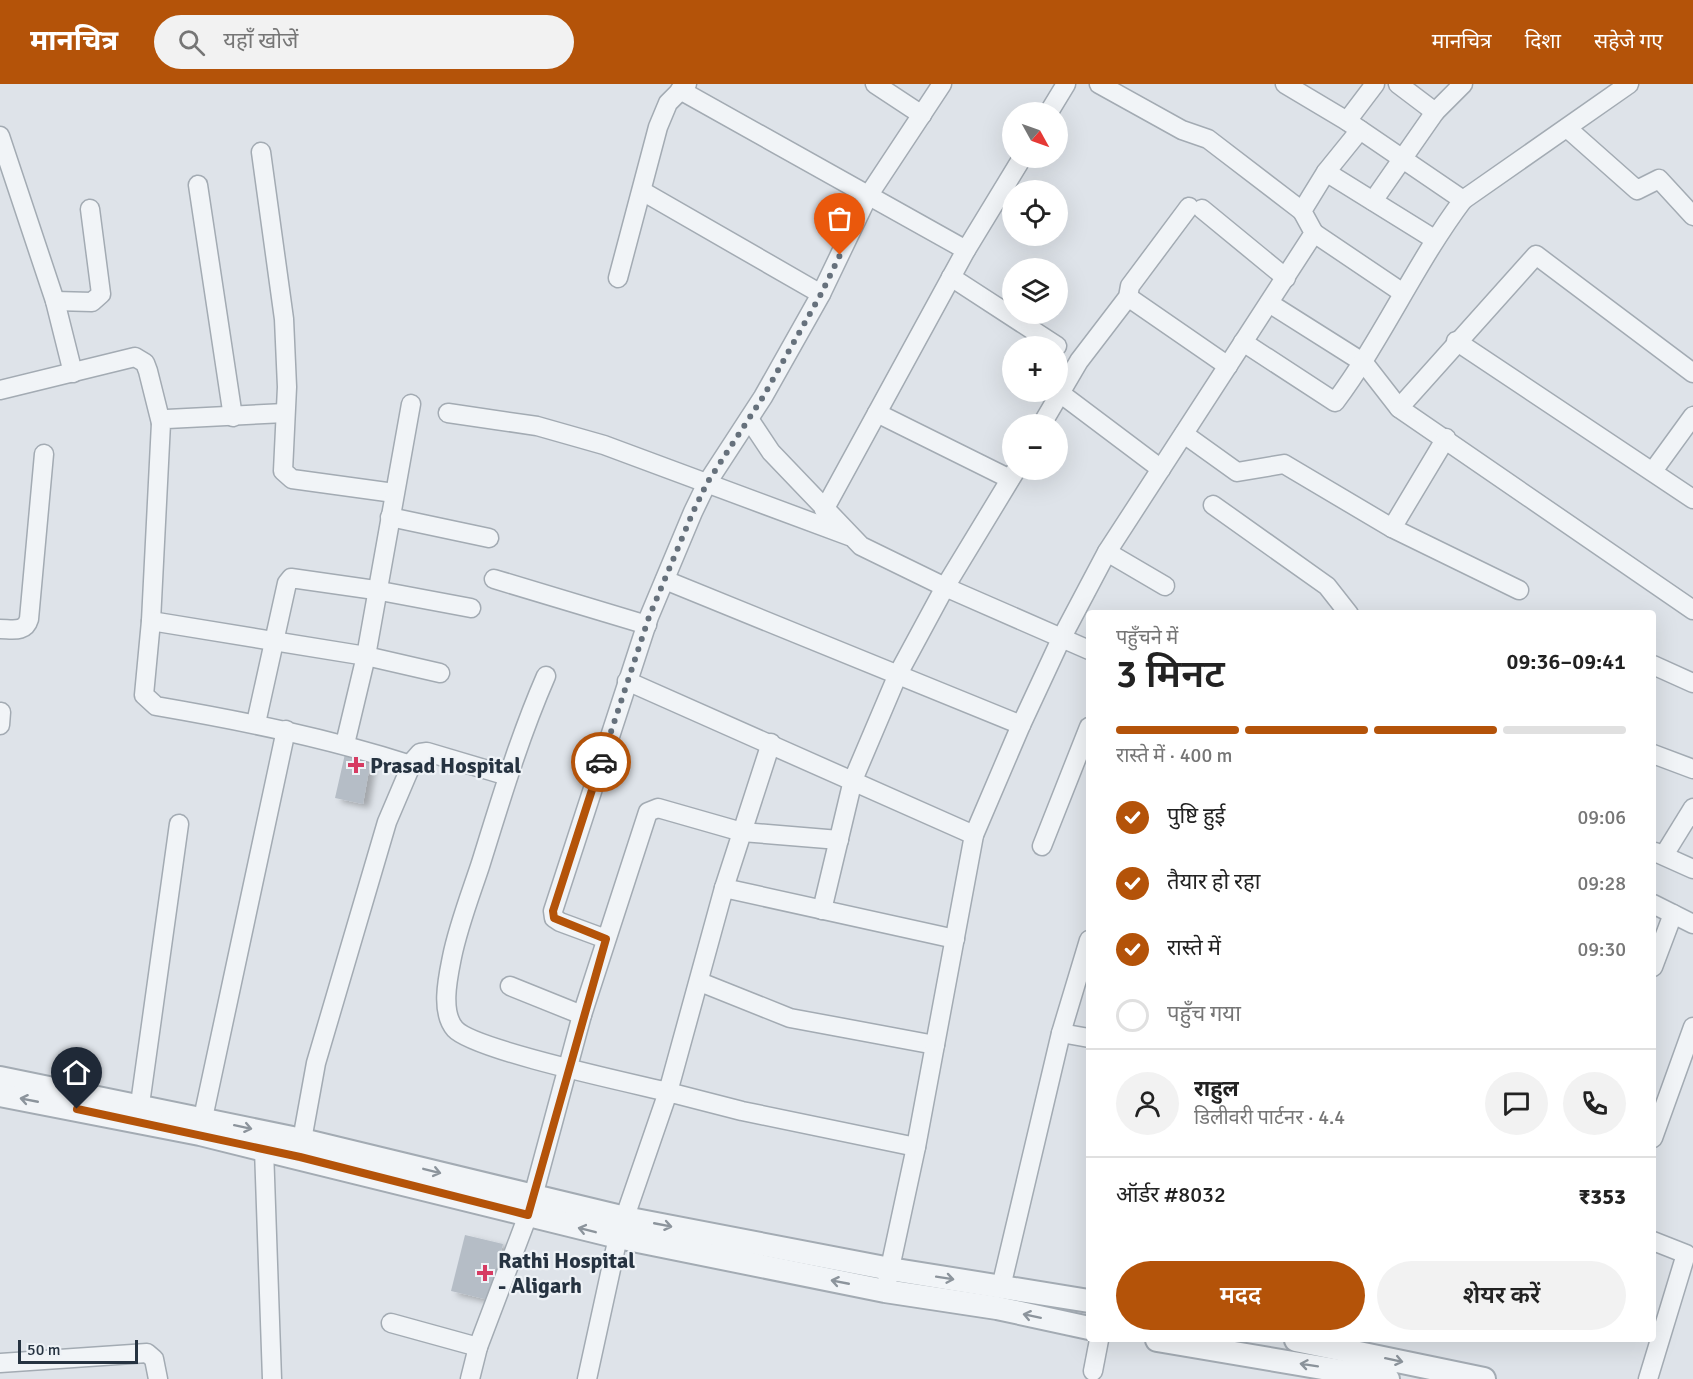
<!DOCTYPE html>
<html lang="hi">
<meta charset="utf-8">
<style>
body{margin:0;font-family:Signika,"Noto Sans Devanagari",sans-serif;background:#f2f2f2;color:#222;height:100vh;display:flex;flex-direction:column;font-size:22px;white-space:nowrap}
*{box-sizing:border-box;margin:0}
p{font-size:20px;color:#767676}
.icon{flex:none;width:33px;height:33px;fill:none;stroke:currentColor;stroke-width:2;stroke-linecap:round;stroke-linejoin:round}
.map{position:relative;flex:1;overflow:hidden}
.panel{position:absolute;left:1086px;top:526px;width:570px;height:732px;display:flex;flex-direction:column;background:#fff;border-radius:6px;box-shadow:0 6px 24px #0002}
.panel>*{flex:none}
.needle{width:39px;rotate:130deg}
.controls{position:absolute;left:1002px;top:18px;display:grid;gap:12px}
.controls a{display:grid;place-items:center;width:66px;height:66px;border-radius:50%;background:#fff;box-shadow:0 6px 24px #0002;font-size:30px}
.scale{position:absolute;left:18px;bottom:15px;width:120px;box-sizing:border-box;padding-left:6px;border:3px solid #263341;border-top:0;font-size:16px;line-height:21px;white-space:nowrap;color:#263341;-webkit-text-stroke:4px #eef2f6;paint-order:stroke}
.pin{position:absolute;display:grid;place-items:center;width:51px;height:51px;color:#fff;margin:-62px -26px;border-radius:50% 50% 50% 0;rotate:-45deg;box-shadow:0 0 6px #0007}
.pin .icon{rotate:45deg}
.courier{position:absolute;display:grid;place-items:center;width:60px;height:60px;margin:-30px;border:4px solid #b45309;border-radius:50%;background:#fff;color:#222;box-shadow:0 2px 8px #0007}
.headline em{font-style:normal;font-weight:600}
.headline div{display:flex;flex-direction:column-reverse}
.headline{display:flex;align-items:center;justify-content:space-between;height:102px;padding:0 30px}
h1{font-size:39px;font-weight:600;line-height:45px}
.bar{display:grid;grid-template-columns:repeat(4,1fr);gap:9px 6px;align-content:center;height:72px;padding:0 30px}
.bar i{height:8px;border-radius:4px;background:#e0e0e0}
.bar .active{background:#b45309}
.bar p{grid-column:span 4}
.line{display:flex;align-items:center;gap:15px;padding:0 30px;border-top:2px solid #e0e0e0}
.line div{flex:1}
.round{display:grid;place-items:center;flex:none;width:63px;height:63px;border-radius:32px;background:#f2f2f2}
ol{padding:0 30px;list-style:none}
li{display:flex;align-items:center;gap:18px;height:66px}
li p{margin-inline-start:auto}
li .icon{padding:6px;border-radius:50%;background:#b45309;color:#fff;stroke-width:4}
li:last-child{color:#767676}
li i{width:33px;height:33px;border:3px solid #e0e0e0;border-radius:50%}
.primary-button{display:flex;gap:12px;margin-top:auto;padding:12px 30px}
.primary-button a{flex:1;height:69px;border-radius:36px;background:#b45309;color:#fff;font-size:24px;font-weight:600;line-height:69px;text-align:center}
.primary-button a+a{background:#f2f2f2;color:#222}
header{display:flex;align-items:center;gap:36px;box-sizing:border-box;height:84px;padding:0 30px;background:#b45309;color:#fff}
header strong{font-size:28px}
nav{display:flex;gap:33px;margin-inline-start:auto;font-size:21px}
.search{width:420px;height:54px;background:#f2f2f2;display:flex;align-items:center;gap:15px;box-sizing:border-box;padding:0 21px;border-radius:33px;color:#767676;font-size:22px}
.map>svg:first-child{display:block}
.building{fill:#b5bdc6;filter:url(#shadow)}
.lines{fill:none;stroke-linecap:round;stroke-linejoin:round}
.minor-casing{stroke:#a3abb3;stroke-width:21}
.tertiary-casing{stroke:#a3abb3;stroke-width:26}
.minor{stroke:#f1f4f7;stroke-width:18}
.tertiary{stroke:#f1f4f7;stroke-width:22}
.oneway{stroke:#8c949c}
.done{stroke:#66717c;stroke-width:6;stroke-dasharray:0 10.8}
.route{stroke:#b45309;stroke-width:8}
.poi-dot{fill:#d63b62;stroke:#eef2f6;stroke-width:2}
.labels{text-anchor:middle;dominant-baseline:central;stroke-width:4.5;stroke-linejoin:round;paint-order:stroke}
.poi-label{font-size:22px;font-weight:bold;fill:#263341;stroke:#eef2f6;text-anchor:start}
</style>
<header>
<strong>मानचित्र</strong>
<div class="search"><svg class="icon" aria-label="search" viewBox="0 0 24 24"><circle cx="10" cy="10" r="6"/><path d="M15 15l6 6"/></svg>यहाँ खोजें</div>
<nav><a>मानचित्र</a><a>दिशा</a><a>सहेजे गए</a></nav>
</header>
<div class="map">
<svg width="1693" height="1295" viewBox="0 0 1693 1295">
<defs>
<filter id="shadow"><feDropShadow dx="6" dy="4" stdDeviation="3" flood-color="#0004"/></filter>
</defs>
<rect width="100%" height="100%" fill="#dee3e9"/>
<g class="building">
<path d="M345,670l26,5 -8,45 -28,-6z"/>
<path d="M465,1151l38,9 -14,56 -38,-9z"/>
</g>
<g class="lines">
<defs>
<g id="minor">
<path d="M875,0l47,31"/>
<path d="M1099,0l83,46 26,9 94,72"/>
<path d="M1285,0l62,37 116,79 166,-116"/>
<path d="M1398,0l37,28 28,-28"/>
<path d="M680,6l286,160 56,-92"/>
<path d="M1049,28l17,-28"/>
<path d="M1347,37l28,-37"/>
<path d="M1567,44l70,62 22,-11 34,37"/>
<path d="M0,52l55,165 18,72"/>
<path d="M261,68l23,167 3,68 -4,84 9,8 102,14"/>
<path d="M1326,88l108,67"/>
<path d="M198,101l35,232"/>
<path d="M642,107l179,103"/>
<path d="M1373,117l62,-89"/>
<path d="M1202,125l84,69"/>
<path d="M1314,149l89,60"/>
<path d="M951,193l106,69"/>
<path d="M618,194l40,-151 10,-24 19,-19"/>
<path d="M1128,213l100,69"/>
<path d="M55,217l37,1 9,-8 -11,-85"/>
<path d="M1269,219l95,60 35,45"/>
<path d="M1456,257l237,158"/>
<path d="M1243,258l92,60c48,-64 80,-138 128,-202"/>
<path d="M1693,289l-157,-118 -137,153 294,202"/>
<path d="M0,306l135,-33 10,6 3,8 13,52"/>
<path d="M1060,309l101,76"/>
<path d="M285,329l-118,6 -6,4 -10,198 -7,74 12,11c87,15 171,32 255,59"/>
<path d="M448,329l89,13 67,19 245,91"/>
<path d="M877,329l133,66"/>
<path d="M749,335l22,33 90,94 84,41 144,63"/>
<path d="M1042,340l37,-63 49,-64 2,-11 59,-79"/>
<path d="M1184,350l53,38 47,-8 108,64"/>
<path d="M1446,354l-54,90 127,62"/>
<path d="M1653,387l40,-55"/>
<path d="M1213,421l114,81 22,28"/>
<path d="M824,426l142,-260"/>
<path d="M390,433l99,21"/>
<path d="M1107,468l58,34"/>
<path d="M494,495l153,46"/>
<path d="M665,496l356,145"/>
<path d="M151,537l215,35 74,17"/>
<path d="M0,545c12,0 25,4 29,-10l15,-165"/>
<path d="M1653,581l40,18"/>
<path d="M546,592c-27,62 -46,126 -66,190 -10,30 -22,61 -28,91 -4,20 -12,55 3,72 19,21 176,54 213,63l56,-204 231,51"/>
<path d="M627,597l347,154"/>
<path d="M256,639l31,-140 4,-5 84,12 96,18"/>
<path d="M0,641l1,-13"/>
<path d="M345,660l21,-88 45,-252"/>
<path d="M1653,670l40,15"/>
<path d="M1042,762l47,-119"/>
<path d="M1655,768l38,17"/>
<path d="M1664,771l29,-47"/>
<path d="M724,804l47,-145"/>
<path d="M1653,820l40,20"/>
<path d="M822,826l31,-130 45,-106 47,-87 71,-117"/>
<path d="M606,855l-46,-17 -6,-4 -1,-7 96,-294 44,-105 14,-29 56,-86 58,-103 47,-98 74,-112"/>
<path d="M1653,883l20,-53"/>
<path d="M700,898l90,36 145,27"/>
<path d="M510,902l72,29"/>
<path d="M1061,949l28,5"/>
<path d="M140,1020l39,-280"/>
<path d="M203,1034l83,-388"/>
<path d="M1653,1054l40,-111"/>
<path d="M302,1056l14,-77 71,-241 26,-61 7,-8 7,-1 81,24"/>
<path d="M264,1065l8,230"/>
<path d="M887,1198l29,-135 58,-312 47,-110 40,-86 46,-87 207,-319 -12,-22 24,-39 34,-42"/>
<path d="M1001,1203l60,-254 28,-93"/>
<path d="M391,1239l87,24 -8,32"/>
<path d="M478,1263l50,-132 54,-200 66,-203 10,-4 84,24 97,8"/>
<path d="M0,1279l147,-10 7,6 4,20"/>
<path d="M1093,1287l6,-31"/>
<path d="M587,1295l31,-142 50,-145 74,19 174,36"/>
<path d="M1648,1295l38,-125 -33,-13"/>
</g>
<g id="tertiary">
<path d="M0,994l302,62 323,78 265,51 199,32"/>
<path d="M0,1011l200,39 418,103 267,54 112,17 92,20"/>
<path d="M1157,1256l231,39"/>
<path d="M1296,1256l188,39"/>
</g>
</defs>
<use href="#minor" class="minor-casing"/>
<use href="#tertiary" class="tertiary-casing"/>
<use href="#minor" class="minor"/>
<use href="#tertiary" class="tertiary"/>
</g>
<defs><path id="oneway-shaft" d="M-6 0H5M1.5-3L5.5 0L1.5 3" fill="none" stroke-width="1.6" stroke-linecap="round" stroke-linejoin="round" transform="scale(1.5)"/></defs>
<g class="oneway">
<use href="#oneway-shaft" transform="translate(29 1016) rotate(-169)"/>
<use href="#oneway-shaft" transform="translate(243 1043) rotate(12)"/>
<use href="#oneway-shaft" transform="translate(432 1087) rotate(14)"/>
<use href="#oneway-shaft" transform="translate(663 1141) rotate(11)"/>
<use href="#oneway-shaft" transform="translate(587 1146) rotate(-166)"/>
<use href="#oneway-shaft" transform="translate(945 1194) rotate(9)"/>
<use href="#oneway-shaft" transform="translate(840 1198) rotate(-169)"/>
<use href="#oneway-shaft" transform="translate(1032 1232) rotate(-168)"/>
<use href="#oneway-shaft" transform="translate(1394 1276) rotate(12)"/>
<use href="#oneway-shaft" transform="translate(1309 1281) rotate(-171)"/>
</g>
<g class="lines">
<path class="done" d="M601,678l48,-145 44,-105 14,-29 56,-86 58,-103 19,-39"/>
<path class="route" d="M77,1025l223,48 228,58 78,-276 -52,-21 -1,-7 48,-149"/>
</g>
<g class="poi-dot">
<path d="M353 672h6v6h6v6h-6v6h-6v-6h-6v-6h6z"/>
<path d="M482 1180h6v6h6v6h-6v6h-6v-6h-6v-6h6z"/>
</g>
<g class="labels">
<g class="poi-label">
<text x="370" y="681">Prasad Hospital</text>
<text x="498" y="1176">Rathi Hospital<tspan x="498" dy="25">- Aligarh</tspan></text>
</g>
</g>
</svg>
<div class="controls">
<a><svg class="needle" viewBox="-14 -14 28 28"><path d="M0-13l5 13h-10z" fill="#e53935"/><path d="M0 13l5-13h-10z" fill="#767676"/></svg></a>
<a><svg class="icon" aria-label="locate" viewBox="0 0 24 24"><circle cx="12" cy="12" r="6"/><path d="M12 2v4M12 18v4M2 12h4M18 12h4"/></svg></a>
<a><svg class="icon" aria-label="layers" viewBox="0 0 24 24"><path d="M12 4l9 5-9 5-9-5zM3 14l9 5 9-5"/></svg></a>
<a>+</a>
<a>−</a>
</div>
<div class="scale">50 m</div>
<div class="pin" style="left:840px;top:171px;background:#ea580c"><svg class="icon" aria-label="bag" viewBox="0 0 24 24"><path d="M5 8h14l-1 12H6zM9 8a3 3 0 0 1 6 0"/></svg></div>
<div class="pin" style="left:77px;top:1025px;background:#1f2937"><svg class="icon" aria-label="home" viewBox="0 0 24 24"><path d="M3 11l9-7 9 7M6 9v11h12V9"/></svg></div>
<div class="courier" style="left:601px;top:678px"><svg class="icon" aria-label="car" viewBox="0 0 24 24"><path d="M5 17H2v-5l4-1 3-4h7l3 4 3 1v5h-3M9 17h6M6 11h13"/><circle cx="7" cy="17" r="2"/><circle cx="17" cy="17" r="2"/></svg></div>
<section class="panel">
<div class="headline"><div><h1>3 मिनट</h1><p>पहुँचने में</p></div><em>09:36–09:41</em></div>
<div class="bar"><i class="active"></i><i class="active"></i><i class="active"></i><i></i><p>रास्ते में · 400 m</p></div>
<ol>
<li><svg class="icon" aria-label="check" viewBox="0 0 24 24"><path d="M5 12l5 5 9-10"/></svg>पुष्टि हुई<p>09:06</p></li>
<li><svg class="icon" aria-label="check" viewBox="0 0 24 24"><path d="M5 12l5 5 9-10"/></svg>तैयार हो रहा<p>09:28</p></li>
<li><svg class="icon" aria-label="check" viewBox="0 0 24 24"><path d="M5 12l5 5 9-10"/></svg>रास्ते में<p>09:30</p></li>
<li><i></i>पहुँच गया</li>
</ol>
<div class="line" style="height:108px"><a class="round"><svg class="icon" aria-label="person" viewBox="0 0 24 24"><circle cx="12" cy="8" r="4"/><path d="M4 21q1-7 8-7t8 7"/></svg></a><div><b>राहुल</b><p>डिलीवरी पार्टनर · 4.4</p></div><a class="round"><svg class="icon" aria-label="chat" viewBox="0 0 24 24"><path d="M4 5h16v11H9l-5 4z"/></svg></a><a class="round"><svg class="icon" aria-label="phone" viewBox="0 0 24 24"><path d="M5 4h4l2 5-3 2q2 4 5 5l2-3 5 2v4C11 20 4 13 5 4z"/></svg></a></div>
<div class="line" style="height:78px"><div>ऑर्डर #8032</div><b>₹353</b></div>
<div class="primary-button"><a>मदद</a><a>शेयर करें</a></div>
</section>
</div>
